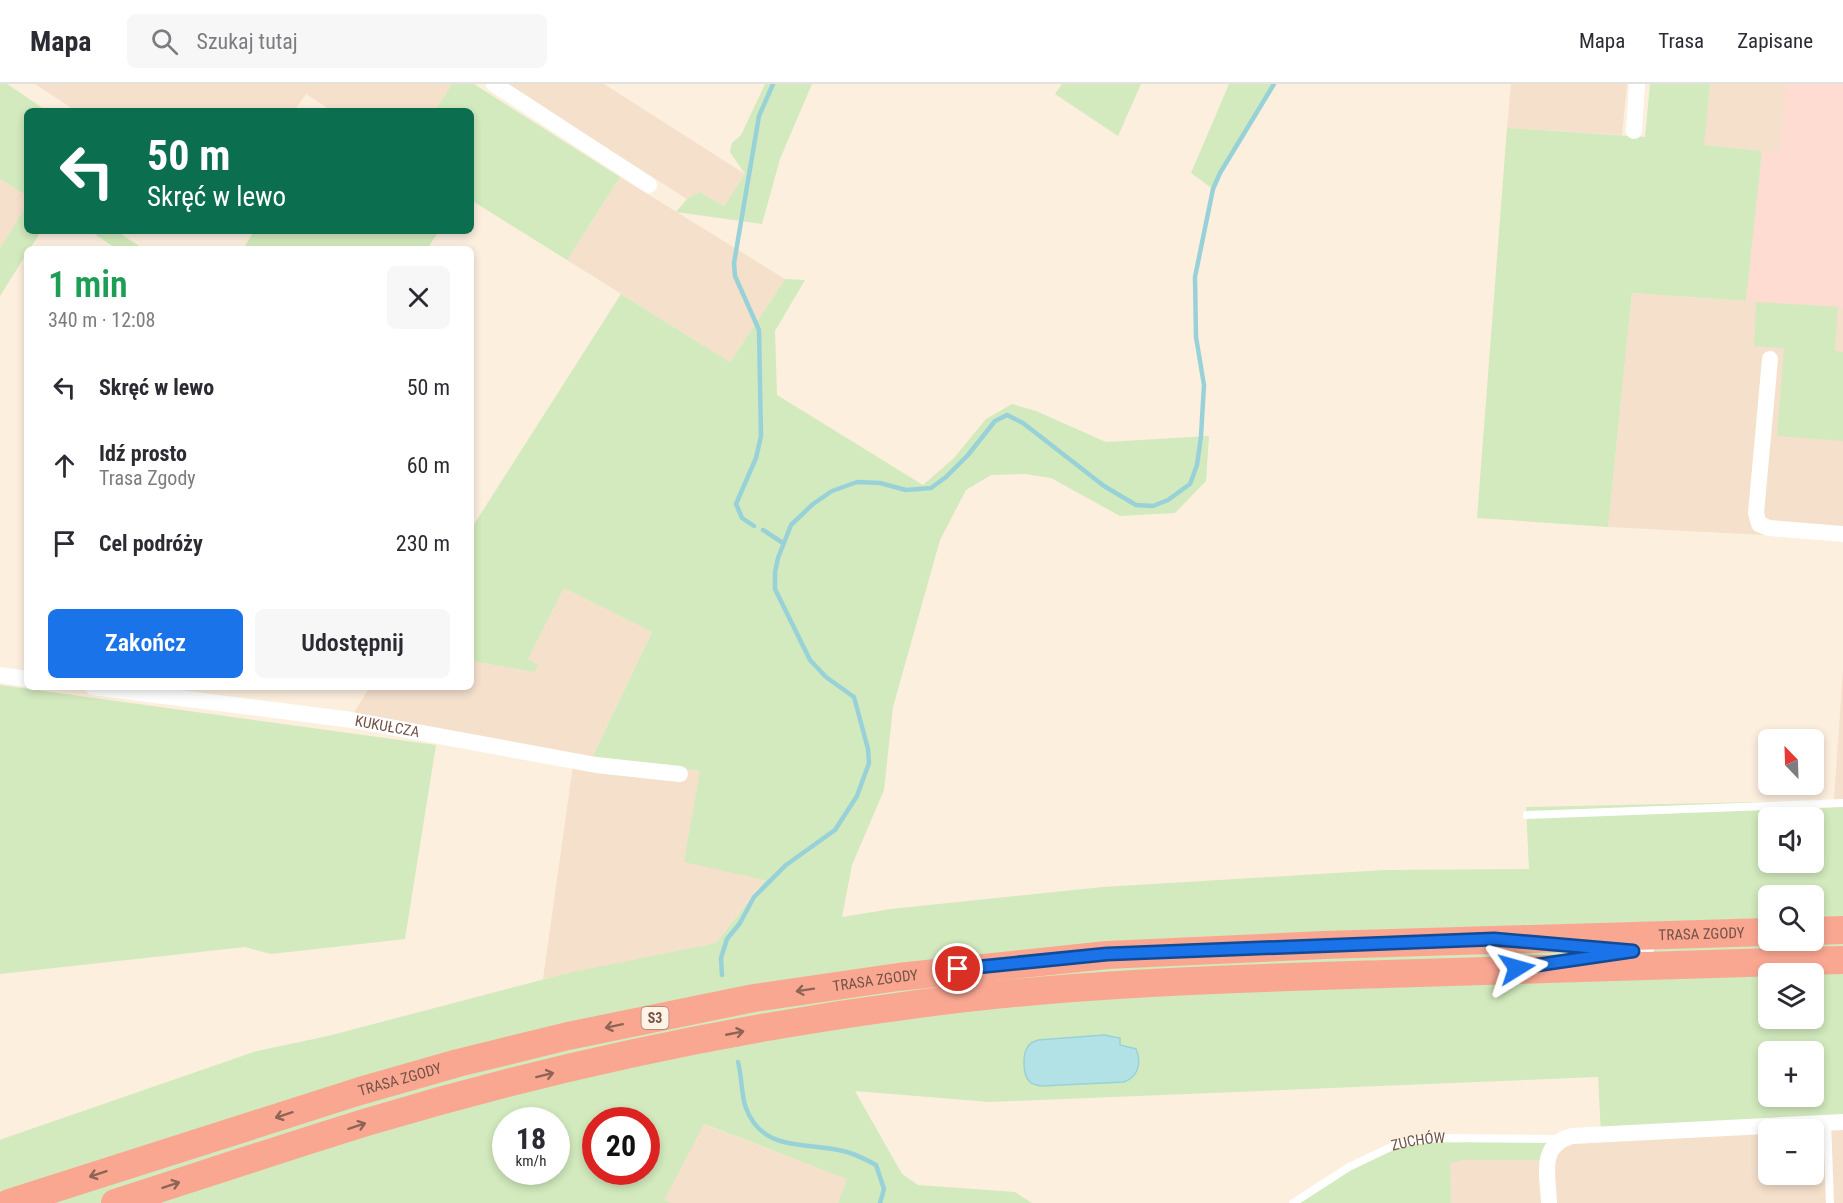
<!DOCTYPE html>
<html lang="pl">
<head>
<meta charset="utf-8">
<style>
  body { margin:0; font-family:"Roboto Condensed",sans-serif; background:#f7f7f7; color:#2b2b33; height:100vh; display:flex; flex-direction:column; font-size:22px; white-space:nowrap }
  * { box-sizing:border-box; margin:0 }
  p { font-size:20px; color:#7c7c81 }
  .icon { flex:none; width:33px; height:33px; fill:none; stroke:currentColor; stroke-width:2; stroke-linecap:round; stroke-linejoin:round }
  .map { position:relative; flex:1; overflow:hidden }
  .sheet { position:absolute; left:24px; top:162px; width:450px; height:444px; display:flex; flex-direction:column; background:#fff; border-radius:9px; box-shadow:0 3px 9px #0003 }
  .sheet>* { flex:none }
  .hud { position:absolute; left:24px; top:24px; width:450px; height:126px; border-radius:9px; box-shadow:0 3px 9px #0003; background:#0b6e4f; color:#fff; overflow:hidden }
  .needle { width:39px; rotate:337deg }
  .controls { position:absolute; left:1758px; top:645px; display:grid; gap:12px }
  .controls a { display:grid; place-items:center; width:66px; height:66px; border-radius:9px; background:#fff; box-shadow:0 3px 9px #0003; font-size:30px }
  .speed { position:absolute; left:492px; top:1023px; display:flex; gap:12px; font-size:30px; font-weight:700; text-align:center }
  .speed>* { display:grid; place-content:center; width:78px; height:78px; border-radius:50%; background:#fff; box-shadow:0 3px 9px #0003; line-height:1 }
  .speed small { font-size:15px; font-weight:400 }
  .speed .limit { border:9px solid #d22; background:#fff; color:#111 }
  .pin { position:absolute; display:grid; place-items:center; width:51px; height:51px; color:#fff; margin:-26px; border:3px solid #fff; border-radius:50%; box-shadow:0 2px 6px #0007 }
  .me { position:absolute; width:66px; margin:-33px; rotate:82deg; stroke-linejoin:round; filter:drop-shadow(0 0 4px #0008) }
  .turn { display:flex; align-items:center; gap:21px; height:126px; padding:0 24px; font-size:27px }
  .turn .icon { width:78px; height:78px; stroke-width:2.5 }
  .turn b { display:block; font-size:42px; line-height:51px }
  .round { display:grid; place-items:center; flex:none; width:63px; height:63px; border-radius:9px; background:#f7f7f7 }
  .overview { display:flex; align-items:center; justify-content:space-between; height:102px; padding:0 24px }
  h1 { font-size:36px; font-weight:600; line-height:45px; color:#1e9e55 }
  .action { display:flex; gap:12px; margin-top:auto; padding:12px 24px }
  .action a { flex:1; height:69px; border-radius:9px; background:#1a73e8; color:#fff; font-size:24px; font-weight:600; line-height:69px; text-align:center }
  .action a+a { background:#f7f7f7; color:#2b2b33 }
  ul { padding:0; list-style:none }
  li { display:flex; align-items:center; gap:18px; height:78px; padding:0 24px }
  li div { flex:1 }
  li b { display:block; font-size:22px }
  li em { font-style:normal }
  header { display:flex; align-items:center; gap:36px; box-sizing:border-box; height:84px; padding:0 30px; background:#fff; border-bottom:2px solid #e1e1e2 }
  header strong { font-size:28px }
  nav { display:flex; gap:33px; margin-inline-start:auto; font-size:21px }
  .search { width:420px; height:54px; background:#f7f7f7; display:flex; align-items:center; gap:15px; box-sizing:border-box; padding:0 21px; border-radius:9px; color:#7c7c81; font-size:22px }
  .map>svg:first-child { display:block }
  .residential { fill:#f5e0cc }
  .commercial { fill:#fedcd1 }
  .green { fill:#d2eabd; fill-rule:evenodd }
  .water { fill:#b3e2e6; stroke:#98d2d8; stroke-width:1.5 }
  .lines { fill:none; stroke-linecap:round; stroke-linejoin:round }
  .stream { stroke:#98d2d8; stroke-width:4.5 }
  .service { stroke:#fff; stroke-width:8 }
  .minor { stroke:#fff; stroke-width:16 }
  .motorway { stroke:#faa792; stroke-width:28 }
  .oneway { stroke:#8e6455 }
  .route-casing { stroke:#114b97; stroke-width:15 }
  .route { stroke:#1a73e8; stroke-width:10 }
  .labels { text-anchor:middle; stroke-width:6; stroke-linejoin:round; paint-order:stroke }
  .shield { fill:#fff3e5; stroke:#9d8376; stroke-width:1.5 }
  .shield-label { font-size:14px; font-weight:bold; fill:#735346 }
  .street-label { font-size:15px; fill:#735346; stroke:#fff3e5 }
</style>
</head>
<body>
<header>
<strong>Mapa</strong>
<div class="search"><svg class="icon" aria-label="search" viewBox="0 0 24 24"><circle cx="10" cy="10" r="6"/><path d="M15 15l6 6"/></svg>Szukaj tutaj</div>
<nav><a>Mapa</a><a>Trasa</a><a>Zapisane</a></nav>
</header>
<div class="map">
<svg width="1843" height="1119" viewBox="0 0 1843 1119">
  <rect width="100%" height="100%" fill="#fdefde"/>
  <g class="residential">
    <polygon points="35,0 452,0 435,27 332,27 306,10 294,27 76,27"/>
    <polygon points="506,0 604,0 745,90 724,122 700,108 687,115"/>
    <polygon points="1511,0 1627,0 1622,51 1507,44"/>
    <polygon points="1710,0 1843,0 1843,455 1608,443 1632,209 1746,217 1762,67 1703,61"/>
    <polygon points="620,93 785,195 730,278 567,176"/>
    <polygon points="0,95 27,112 27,121 0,164"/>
    <polygon points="564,504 652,548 592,674 700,687 765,795 716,859 543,895 574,674 353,630 370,603 471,603 471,577 534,588 528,575"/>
    <polygon points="1843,586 1843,716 1834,716"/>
    <polygon points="703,1040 848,1095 838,1119 671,1119 663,1116"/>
    <polygon points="1843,1043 1843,1119 1451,1119 1449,1079 1550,1057 1768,1046 1768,1090 1814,1090 1814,1046"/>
  </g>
  <polygon class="commercial" points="1786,0 1843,0 1843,223 1746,217 1762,67 1780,68"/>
  <g class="green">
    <polygon points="0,0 7,0 47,27 27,27 27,112 0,95"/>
    <polygon points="452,0 474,0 620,93 567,176 471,116 471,27 435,27"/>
    <polygon points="765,0 812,0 780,75 762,140 676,128 687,115 700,108 724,122 745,90 730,68 732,59 741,51"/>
    <polygon points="1062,0 1141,0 1118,52 1055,10"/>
    <polygon points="1229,0 1274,0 1220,89 1213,105 1191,89"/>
    <polygon points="1650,0 1710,0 1704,61 1762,67 1746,217 1632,209 1608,443 1477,434 1507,44 1645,53"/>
    <polygon points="27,121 27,147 41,147 30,165 27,165 27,169 0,212 0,164"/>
    <polygon points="90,147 116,147 144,165 117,165"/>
    <polygon points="254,147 439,147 427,165 243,165"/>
    <path d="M785,195l20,1 -30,51 2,64 146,90 31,-27 32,-39 26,-15 24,7 70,31 103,-6 -3,45 -31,32 -55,3 -69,-38 -26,-4 -34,1 -25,15 -26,50 -47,167 -9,83 -32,75 -10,52 49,-8 212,-22 281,-17 145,-1 -3,-62 317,-7v317l-242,17 -3,-57 -608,25 -135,-11 47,83 16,11 97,7 17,11h-194l9,-24 -143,-55 -40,76 7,3h-671v-63l2,-1 255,-88 71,-15 236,-62 152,-31 49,-63 -81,-18 16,-91 -108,-13 60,-126 -88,-44 -36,71 10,6 -4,7 -63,-11v-132l150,-235 109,68zM1768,734h46v44h-46zM1768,812h46v44h-46zM1768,890h46v44h-46zM1768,968h46v44h-46zM506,1036h50v52h-50zM596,1036h50v52h-50z"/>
    <polygon points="1756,218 1838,223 1835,267 1843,268 1843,357 1777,352 1784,264 1754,262"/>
    <polygon points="0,601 436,661 405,855 271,870 245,863 0,890"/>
    <polygon points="1550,1057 1540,1076 1463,1076 1450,1079 1451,1119 1293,1119 1330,1096 1402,1059"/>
  </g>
  <path class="water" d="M1104,951l16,3v7l16,4c6,14 2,28 -12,33l-83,4c-3,-1 -7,-1 -10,-3 -9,-7 -9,-30 -2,-38 3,-3 6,-4 9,-5z"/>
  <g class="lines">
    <g class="stream">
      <polyline points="754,442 742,434 736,420 756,374 761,352 759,246 735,192 734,179 759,32 773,0"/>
      <polyline points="763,446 783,459"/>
      <polyline points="722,891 721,874 727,855 740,839 754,813 786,781 835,746 857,712 869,679 868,665 854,613 826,593 810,576 775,505 775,488 778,474 791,441 813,420 832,407 857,398 880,399 906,406 931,404 946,393 968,371 995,337 1007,331 1023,339 1104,402 1136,421 1153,422 1168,416 1190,400 1197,381 1201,352 1204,301 1196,253 1195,193 1213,105 1220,89 1274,0"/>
      <path d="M738,978c4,14 3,33 8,46 17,46 63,33 101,44 10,3 20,8 29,13l8,24 -4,14"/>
    </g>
    <g class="service">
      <polyline points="1527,731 1843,719"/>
      <polyline points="1616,870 1650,865"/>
      <polyline points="1827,1039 1830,1119"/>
      <path id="s1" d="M1293,1119l56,-36 46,-22 17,-4 23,-3 125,1"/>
    </g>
    <g class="minor">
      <polyline points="494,0 649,101"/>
      <polyline points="1634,47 1637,0"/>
      <polyline points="1770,275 1756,429 1759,440 1769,444 1843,450"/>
      <polyline points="0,591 27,595"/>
      <path id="s2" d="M93,603l259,33 244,45 84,9"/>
      <path d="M1549,1119c-1,-28 -11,-58 23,-67l271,-14"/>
    </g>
    <g class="motorway">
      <polyline points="1814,847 1843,846"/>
      <path id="s3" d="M9,1119l351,-112 98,-28 110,-27 186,-38 144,-21 209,-22 217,-10 444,-13"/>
      <path d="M115,1119c84,-27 168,-55 252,-81 180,-54 365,-94 551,-118 155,-21 311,-25 467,-30 152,-5 305,-10 458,-14"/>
    </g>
  </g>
  <defs><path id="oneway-shaft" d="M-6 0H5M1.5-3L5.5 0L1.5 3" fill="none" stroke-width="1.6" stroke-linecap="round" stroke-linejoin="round" transform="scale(1.5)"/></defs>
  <g class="oneway">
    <use href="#oneway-shaft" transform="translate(805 906) rotate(171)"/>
    <use href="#oneway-shaft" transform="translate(614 942) rotate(168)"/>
    <use href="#oneway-shaft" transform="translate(735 949) rotate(-11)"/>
    <use href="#oneway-shaft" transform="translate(545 991) rotate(-14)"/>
    <use href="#oneway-shaft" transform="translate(284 1031) rotate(162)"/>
    <use href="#oneway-shaft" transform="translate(357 1042) rotate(-18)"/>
    <use href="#oneway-shaft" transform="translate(98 1090) rotate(162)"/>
    <use href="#oneway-shaft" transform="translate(171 1101) rotate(-18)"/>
  </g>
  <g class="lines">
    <g class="route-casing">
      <polyline id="route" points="958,885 1107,870 1494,855 1633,867 1517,884"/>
    </g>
    <use href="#route" class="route"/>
  </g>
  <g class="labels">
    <rect class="shield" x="641.5" y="923" width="27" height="22" rx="4.5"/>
    <g class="shield-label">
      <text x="655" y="939">S3</text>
    </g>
    <g class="street-label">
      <text dy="5" stroke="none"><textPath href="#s2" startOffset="297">KUKUŁCZA</textPath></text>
      <text dy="5" stroke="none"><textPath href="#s3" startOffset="1724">TRASA ZGODY</textPath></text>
      <text dy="5" stroke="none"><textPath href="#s3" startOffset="896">TRASA ZGODY</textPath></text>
      <text dy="5" stroke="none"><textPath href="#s3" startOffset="410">TRASA ZGODY</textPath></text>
      <text dy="5" stroke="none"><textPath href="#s1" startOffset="141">ZUCHÓW</textPath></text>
    </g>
  </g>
</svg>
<div class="controls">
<a><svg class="needle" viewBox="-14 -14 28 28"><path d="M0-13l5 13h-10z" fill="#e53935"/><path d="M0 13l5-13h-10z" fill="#7c7c81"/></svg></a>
<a><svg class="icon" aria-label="sound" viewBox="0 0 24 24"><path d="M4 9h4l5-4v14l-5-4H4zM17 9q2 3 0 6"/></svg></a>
<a><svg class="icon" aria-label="search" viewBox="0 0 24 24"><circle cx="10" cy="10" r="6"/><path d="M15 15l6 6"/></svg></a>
<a><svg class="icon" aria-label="layers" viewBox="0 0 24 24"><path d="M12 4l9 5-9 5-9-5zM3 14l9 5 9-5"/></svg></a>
<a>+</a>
<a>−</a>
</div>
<div class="speed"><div>18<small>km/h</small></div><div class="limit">20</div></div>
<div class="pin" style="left:958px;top:885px;background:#d93025"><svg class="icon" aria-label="arrive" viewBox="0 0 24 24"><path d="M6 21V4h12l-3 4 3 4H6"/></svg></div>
<svg class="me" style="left:1517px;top:884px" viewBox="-20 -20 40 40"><path d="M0-17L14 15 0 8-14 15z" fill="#1a73e8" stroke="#fff" stroke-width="4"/></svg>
<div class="hud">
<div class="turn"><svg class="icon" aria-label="left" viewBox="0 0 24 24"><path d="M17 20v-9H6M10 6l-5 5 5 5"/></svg><div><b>50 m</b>Skręć w lewo</div></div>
</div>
<section class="sheet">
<div class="overview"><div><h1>1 min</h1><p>340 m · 12:08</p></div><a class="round"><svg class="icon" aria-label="close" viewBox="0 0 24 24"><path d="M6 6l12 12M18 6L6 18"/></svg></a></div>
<ul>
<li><svg class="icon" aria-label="left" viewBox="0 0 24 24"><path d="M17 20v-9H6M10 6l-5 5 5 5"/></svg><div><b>Skręć w lewo</b></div><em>50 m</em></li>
<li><svg class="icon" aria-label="ahead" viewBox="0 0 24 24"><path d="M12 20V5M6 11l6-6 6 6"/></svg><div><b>Idź prosto</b><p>Trasa Zgody</p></div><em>60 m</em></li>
<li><svg class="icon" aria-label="arrive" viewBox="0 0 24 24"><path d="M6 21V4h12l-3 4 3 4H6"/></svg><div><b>Cel podróży</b></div><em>230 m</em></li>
</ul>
<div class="action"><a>Zakończ</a><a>Udostępnij</a></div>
</section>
</div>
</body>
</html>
